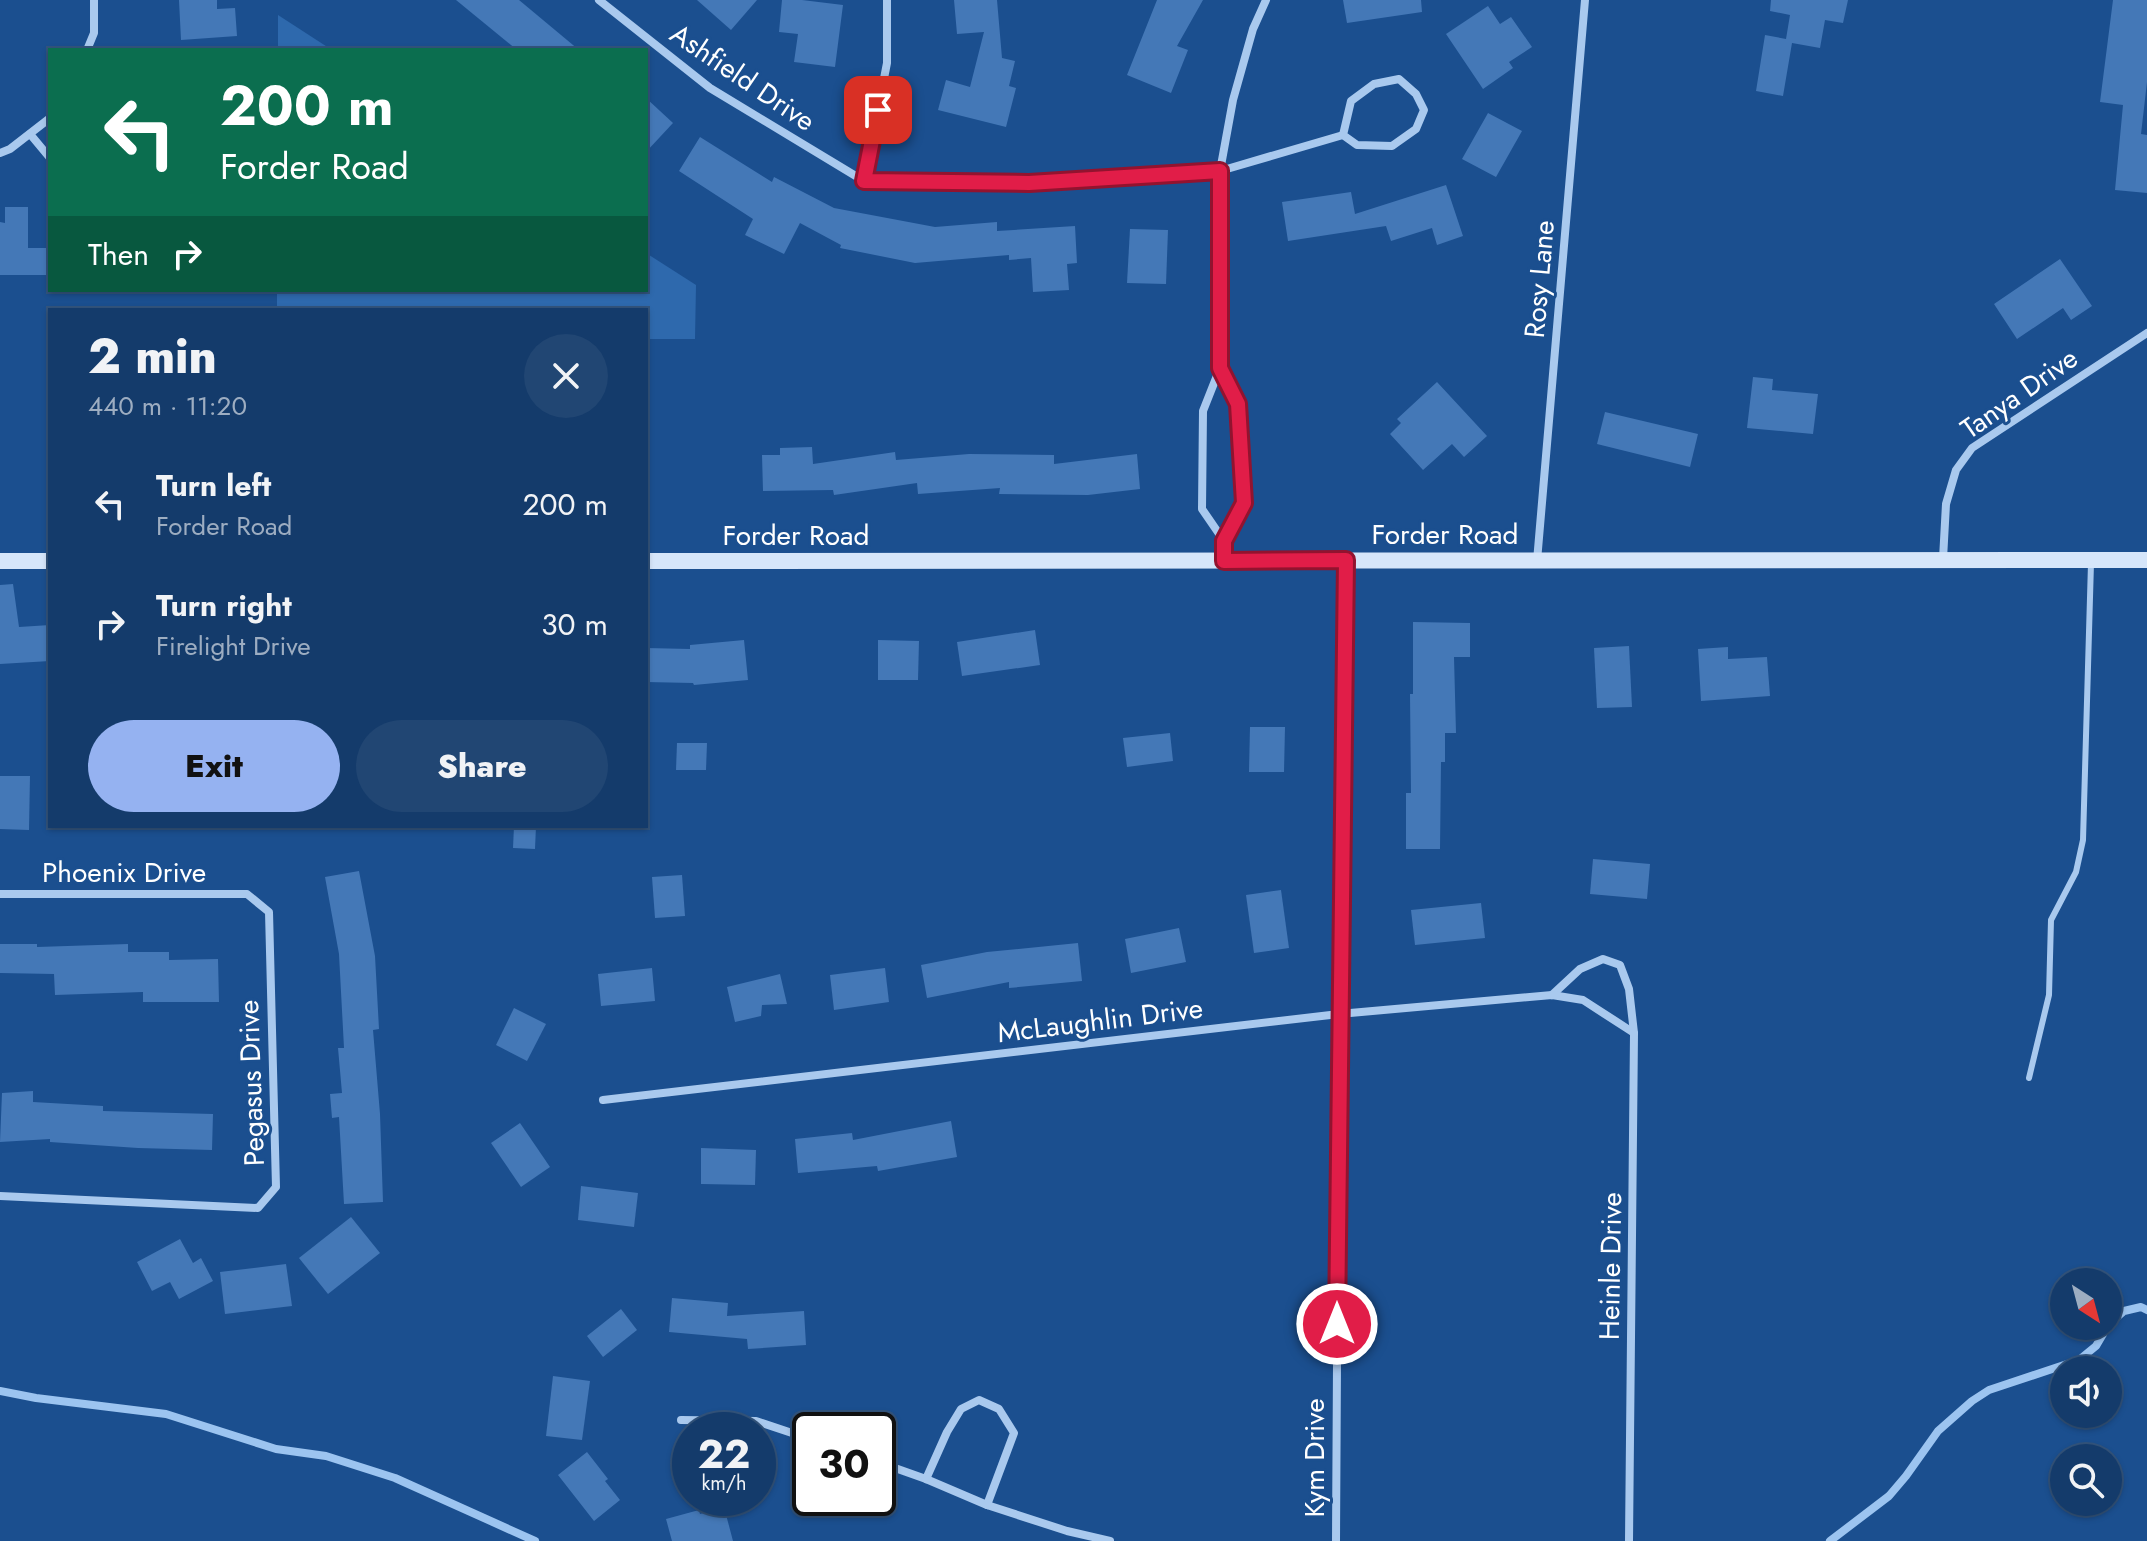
<!DOCTYPE html>
<html lang="en">
<head>
<meta charset="utf-8">
<style>
  body { margin:0; font-family:Jost,sans-serif; background:#214673; color:#f1f3f6; height:100vh; display:flex; flex-direction:column; font-size:30px; white-space:nowrap }
  * { box-sizing:border-box; margin:0 }
  p { font-size:26px; color:#9dadc1 }
  .icon { flex:none; width:44px; height:44px; fill:none; stroke:currentColor; stroke-width:2; stroke-linecap:round; stroke-linejoin:round }
  .map { position:relative; flex:1; overflow:hidden }
  .panel { position:absolute; left:48px; top:308px; width:600px; height:520px; display:flex; flex-direction:column; background:#143b6b; border-radius:0px; box-shadow:0 2px 6px #0004,0 0 0 2px #33557e }
  .panel>* { flex:none }
  .guide { position:absolute; left:48px; top:48px; width:600px; height:244px; border-radius:0px; box-shadow:0 2px 6px #0004,0 0 0 2px #33557e; background:#0b6e4f; color:#fff; overflow:hidden }
  .needle { width:52px; rotate:144deg }
  .fabs { position:absolute; left:2050px; top:1268px; display:grid; gap:16px }
  .fabs a { display:grid; place-items:center; width:72px; height:72px; border-radius:50%; background:#143b6b; box-shadow:0 2px 6px #0004,0 0 0 2px #33557e; font-size:40px }
  .speed { position:absolute; left:672px; top:1412px; display:flex; gap:16px; font-size:40px; font-weight:700; text-align:center }
  .speed>* { display:grid; place-content:center; width:104px; height:104px; border-radius:50%; background:#143b6b; box-shadow:0 2px 6px #0004,0 0 0 2px #33557e; line-height:1 }
  .speed small { font-size:20px; font-weight:400 }
  .speed .limit { border:4px solid #111; border-radius:12px; background:#fff; color:#111 }
  .pin { position:absolute; display:grid; place-items:center; width:68px; height:68px; color:#fff; margin:-34px; border-radius:16px; box-shadow:0 4px 12px #0006 }
  .me { position:absolute; width:88px; margin:-44px; rotate:0deg; stroke-linejoin:round; filter:drop-shadow(0 0 6px #0008) }
  .turn { display:flex; align-items:center; gap:28px; height:168px; padding:0 40px; font-size:36px }
  .turn .icon { width:104px; height:104px; stroke-width:2.5 }
  .turn b { display:block; font-size:56px; line-height:68px }
  .then { display:flex; align-items:center; height:76px; padding:0 40px; background:#0003; gap:16px; font-size:30px }
  .round { display:grid; place-items:center; flex:none; width:84px; height:84px; border-radius:42px; background:#214673 }
  .head { display:flex; align-items:center; justify-content:space-between; height:136px; padding:0 40px }
  h1 { font-size:48px; font-weight:800; line-height:60px }
  .button { display:flex; gap:16px; margin-top:auto; padding:16px 40px }
  .button a { flex:1; height:92px; border-radius:48px; background:#95b2f1; color:#111; font-size:32px; font-weight:800; line-height:92px; text-align:center }
  .button a+a { background:#214673; color:#f1f3f6 }
  ul { padding:0; list-style:none }
  li { display:flex; align-items:center; gap:24px; height:120px; padding:0 40px }
  li div { flex:1 }
  li b { display:block; font-size:30px }
  li em { font-style:normal }
  .map>svg:first-child { display:block }
  .green { fill:#2e69ad }
  .lines { fill:none; stroke-linecap:round; stroke-linejoin:round }
  .stream { stroke:#9cc4f0; stroke-width:8 }
  .building { fill:#4478b7 }
  .service { stroke:#a9c9ee; stroke-width:6 }
  .minor { stroke:#a9c9ee; stroke-width:8 }
  .secondary { stroke:#d6e6fa; stroke-width:16 }
  .route-casing { stroke:#92132f; stroke-width:20 }
  .route { stroke:#e11d48; stroke-width:14 }
  .labels { text-anchor:middle; stroke-width:6; stroke-linejoin:round; paint-order:stroke }
  .street-label { font-size:28px; fill:#fff; stroke:#1b4f8f }
</style>
</head>
<body>
<div class="map">
<svg width="2147" height="1541" viewBox="0 0 2147 1541">
  <rect width="100%" height="100%" fill="#1b4f8f"/>
  <g class="green">
    <polygon points="278,15 332,50 278,50"/>
    <polygon points="646,253 696,285 695,339 646,339 646,310 277,310 277,290 646,290"/>
  </g>
  <g class="lines">
    <g class="stream">
      <polyline points="0,1391 36,1398 166,1414 276,1449 326,1456 395,1478 535,1541"/>
      <polyline points="1830,1541 1889,1496 1906,1476 1938,1431 1972,1401 1989,1390 2079,1360 2096,1346 2109,1324 2124,1311 2141,1307 2147,1310"/>
    </g>
  </g>
  <g class="building">
    <polygon points="179,0 217,0 217,9 235,8 237,36 181,40"/>
    <polygon points="456,0 519,0 579,50 517,50"/>
    <polygon points="697,0 757,0 731,30"/>
    <polygon points="782,0 802,0 843,5 835,67 794,62 798,34 779,32"/>
    <polygon points="954,0 997,0 1002,58 1015,61 1009,86 1016,88 1006,127 938,110 946,80 970,87 984,32 957,34"/>
    <polygon points="1157,0 1203,0 1177,46 1188,50 1171,93 1127,75"/>
    <polygon points="1343,0 1421,0 1422,12 1347,23"/>
    <polygon points="1771,0 1848,0 1843,23 1825,20 1820,48 1792,43 1783,96 1756,91 1765,35 1786,39 1790,15 1770,11"/>
    <polygon points="2113,0 2147,0 2147,82 2141,134 2147,135 2147,193 2115,190 2123,105 2100,102"/>
    <polygon points="1488,6 1500,24 1511,17 1532,47 1509,62 1513,68 1483,89 1446,34"/>
    <polygon points="646,98 673,123 646,152"/>
    <polygon points="1488,113 1522,131 1496,177 1462,159"/>
    <polygon points="700,137 772,182 774,177 834,208 935,227 997,222 997,231 1075,226 1077,263 1067,264 1069,290 1033,292 1031,258 1009,260 1009,255 915,263 840,248 841,245 800,223 784,254 745,235 753,219 679,171"/>
    <polygon points="1446,185 1463,236 1437,245 1432,228 1391,241 1386,226 1288,241 1282,202 1351,192 1355,214"/>
    <polygon points="5,207 28,207 28,248 50,248 50,275 0,275 0,222 5,223"/>
    <polygon points="1130,229 1168,230 1166,284 1127,283"/>
    <polygon points="2060,259 2092,306 2071,320 2063,308 2017,339 1994,304"/>
    <polygon points="1753,377 1773,379 1772,390 1818,394 1813,434 1747,428"/>
    <polygon points="1437,382 1487,436 1464,457 1452,444 1423,470 1390,434 1401,423 1397,419"/>
    <polygon points="1605,412 1698,434 1690,467 1597,444"/>
    <polygon points="812,447 813,464 895,452 896,460 969,454 1054,455 1054,464 1137,454 1140,489 1088,495 999,494 1000,488 918,494 917,483 834,495 833,490 763,491 762,455 780,455 780,448"/>
    <polygon points="13,584 19,627 50,625 50,661 0,664 0,585"/>
    <polygon points="1413,622 1470,623 1470,657 1454,657 1456,733 1445,733 1445,762 1441,762 1440,849 1406,849 1406,793 1411,793 1410,694 1413,694"/>
    <polygon points="1035,630 1040,665 962,676 957,642"/>
    <polygon points="744,640 748,680 694,685 693,683 646,682 646,648 690,649 690,645"/>
    <polygon points="878,640 919,641 918,680 878,680"/>
    <polygon points="1629,646 1632,707 1597,708 1594,648"/>
    <polygon points="1728,647 1728,659 1767,657 1770,696 1701,701 1698,649"/>
    <polygon points="1250,727 1285,727 1284,772 1249,772"/>
    <polygon points="1170,733 1173,761 1127,767 1123,738"/>
    <polygon points="677,743 707,743 706,770 676,770"/>
    <polygon points="0,776 30,776 29,830 0,829"/>
    <polygon points="514,826 536,826 535,849 513,848"/>
    <polygon points="1593,859 1650,864 1647,899 1590,894"/>
    <polygon points="359,871 375,956 379,1029 373,1030 380,1114 383,1202 344,1204 339,1117 332,1118 330,1094 342,1093 338,1048 344,1048 339,954 325,877"/>
    <polygon points="682,875 685,916 655,918 652,877"/>
    <polygon points="1281,890 1289,948 1254,953 1246,895"/>
    <polygon points="1481,903 1485,938 1415,945 1411,910"/>
    <polygon points="1179,928 1186,962 1131,973 1125,939"/>
    <polygon points="1078,943 1082,981 1009,988 1009,982 927,998 921,965 987,952"/>
    <polygon points="0,944 37,944 37,947 128,944 128,952 169,952 169,960 218,959 219,1002 143,1002 143,992 55,995 54,974 0,973"/>
    <polygon points="652,968 655,1001 601,1006 598,974"/>
    <polygon points="885,968 889,1002 834,1010 830,975"/>
    <polygon points="780,974 787,1004 762,1005 761,1016 735,1022 727,987"/>
    <polygon points="514,1008 546,1024 527,1061 496,1045"/>
    <polygon points="33,1091 33,1102 103,1106 103,1111 213,1114 212,1150 138,1148 50,1142 50,1139 0,1142 2,1093"/>
    <polygon points="951,1121 957,1157 878,1171 877,1166 798,1173 795,1139 852,1133 853,1140"/>
    <polygon points="520,1123 550,1167 521,1187 491,1143"/>
    <polygon points="701,1148 756,1150 755,1185 701,1184"/>
    <polygon points="581,1186 638,1193 634,1227 578,1220"/>
    <polygon points="351,1217 380,1253 328,1294 299,1258"/>
    <polygon points="180,1239 193,1263 201,1258 213,1281 179,1299 170,1282 152,1291 137,1262"/>
    <polygon points="286,1264 292,1306 225,1314 220,1272"/>
    <polygon points="672,1298 728,1303 727,1316 804,1311 806,1345 748,1349 747,1339 669,1332"/>
    <polygon points="621,1309 637,1330 603,1357 587,1336"/>
    <polygon points="553,1376 590,1381 582,1440 546,1436"/>
    <polygon points="587,1452 608,1479 605,1481 620,1500 594,1521 558,1475"/>
    <polygon points="724,1507 733,1541 672,1541 666,1519 699,1510 700,1514"/>
  </g>
  <g class="lines">
    <polyline class="service" points="2029,1078 2049,995 2051,920 2076,872 2083,840 2091,563"/>
    <g class="minor">
      <polyline points="599,0 710,88 864,181 1029,183 1220,171 1343,135"/>
      <polyline points="87,50 94,33 94,0"/>
      <polygon points="1399,79 1416,94 1424,110 1416,129 1392,146 1357,145 1343,135 1351,101 1374,84"/>
      <polyline points="30,134 50,158"/>
      <polyline points="0,153 10,149 50,118"/>
      <polyline points="864,181 887,63 887,0"/>
      <polyline points="1220,368 1238,404 1244,503 1224,541"/>
      <polyline points="1943,559 1946,504 1956,470 1972,448 2147,333"/>
      <polyline points="1224,560 1224,541 1202,509 1203,411 1220,368 1220,171 1233,100 1253,29 1266,0"/>
      <polyline points="1537,561 1585,0"/>
      <polyline points="0,894 247,894 269,912 276,1187 258,1208 0,1196"/>
      <polyline points="1552,995 1580,969 1603,959 1620,965 1629,989 1634,1033"/>
      <polyline points="603,1100 1339,1014 1552,995 1583,1000 1634,1033 1629,1541"/>
      <polyline points="681,1420 756,1421 810,1439"/>
      <polyline points="878,1462 926,1479 987,1505 1067,1531 1110,1541"/>
      <polyline points="926,1479 947,1432 961,1409 979,1400 999,1409 1014,1433 987,1505"/>
      <polyline points="1336,1541 1339,1014 1346,560"/>
    </g>
    <g class="secondary">
      <polyline points="0,561 50,561"/>
      <polyline points="646,561 2147,560"/>
    </g>
  </g>
  <g class="lines">
    <g class="route-casing">
      <polyline id="route" points="878,110 864,181 1029,183 1220,171 1220,368 1238,404 1244,503 1224,541 1224,561 1346,560 1337,1324"/>
    </g>
    <use href="#route" class="route"/>
  </g>
  <g class="labels">
    <g class="street-label">
      <text transform="translate(743 77) rotate(34)" y="10">Ashfield Drive</text>
      <text transform="translate(1539 279) rotate(-85)" y="10">Rosy Lane</text>
      <text transform="translate(2019 393) rotate(-35)" y="10">Tanya Drive</text>
      <text x="1445" y="544">Forder Road</text>
      <text x="796" y="545">Forder Road</text>
      <text x="124" y="882">Phoenix Drive</text>
      <text transform="translate(1100 1020) rotate(-7)" y="10">McLaughlin Drive</text>
      <text transform="translate(251 1083) rotate(-92)" y="10">Pegasus Drive</text>
      <text transform="translate(1610 1266) rotate(-89)" y="10">Heinle Drive</text>
      <text transform="translate(1314 1458) rotate(-90)" y="10">Kym Drive</text>
    </g>
  </g>
</svg>
<div class="fabs">
<a><svg class="needle" viewBox="-14 -14 28 28"><path d="M0-13l5 13h-10z" fill="#e53935"/><path d="M0 13l5-13h-10z" fill="#9dadc1"/></svg></a>
<a><svg class="icon" aria-label="sound" viewBox="0 0 24 24"><path d="M4 9h4l5-4v14l-5-4H4zM17 9q2 3 0 6"/></svg></a>
<a><svg class="icon" aria-label="search" viewBox="0 0 24 24"><circle cx="10" cy="10" r="6"/><path d="M15 15l6 6"/></svg></a>
</div>
<div class="speed"><div>22<small>km/h</small></div><div class="limit">30</div></div>
<div class="pin" style="left:878px;top:110px;background:#d93025"><svg class="icon" aria-label="arrive" viewBox="0 0 24 24"><path d="M6 21V4h12l-3 4 3 4H6"/></svg></div>
<svg class="me" style="left:1337px;top:1324px" viewBox="-20 -20 40 40"><circle r="17" fill="#e11d48" stroke="#fff" stroke-width="3"/><path d="M0-11L8 9 0 5-8 9z" fill="#fff"/></svg>
<div class="guide">
<div class="turn"><svg class="icon" aria-label="left" viewBox="0 0 24 24"><path d="M17 20v-9H6M10 6l-5 5 5 5"/></svg><div><b>200 m</b>Forder Road</div></div>
<div class="then">Then<svg class="icon" aria-label="right" viewBox="0 0 24 24"><path d="M7 20v-9h11M14 6l5 5-5 5"/></svg></div>
</div>
<section class="panel">
<div class="head"><div><h1>2 min</h1><p>440 m · 11:20</p></div><a class="round"><svg class="icon" aria-label="close" viewBox="0 0 24 24"><path d="M6 6l12 12M18 6L6 18"/></svg></a></div>
<ul>
<li><svg class="icon" aria-label="left" viewBox="0 0 24 24"><path d="M17 20v-9H6M10 6l-5 5 5 5"/></svg><div><b>Turn left</b><p>Forder Road</p></div><em>200 m</em></li>
<li><svg class="icon" aria-label="right" viewBox="0 0 24 24"><path d="M7 20v-9h11M14 6l5 5-5 5"/></svg><div><b>Turn right</b><p>Firelight Drive</p></div><em>30 m</em></li>
</ul>
<div class="button"><a>Exit</a><a>Share</a></div>
</section>
</div>
</body>
</html>
